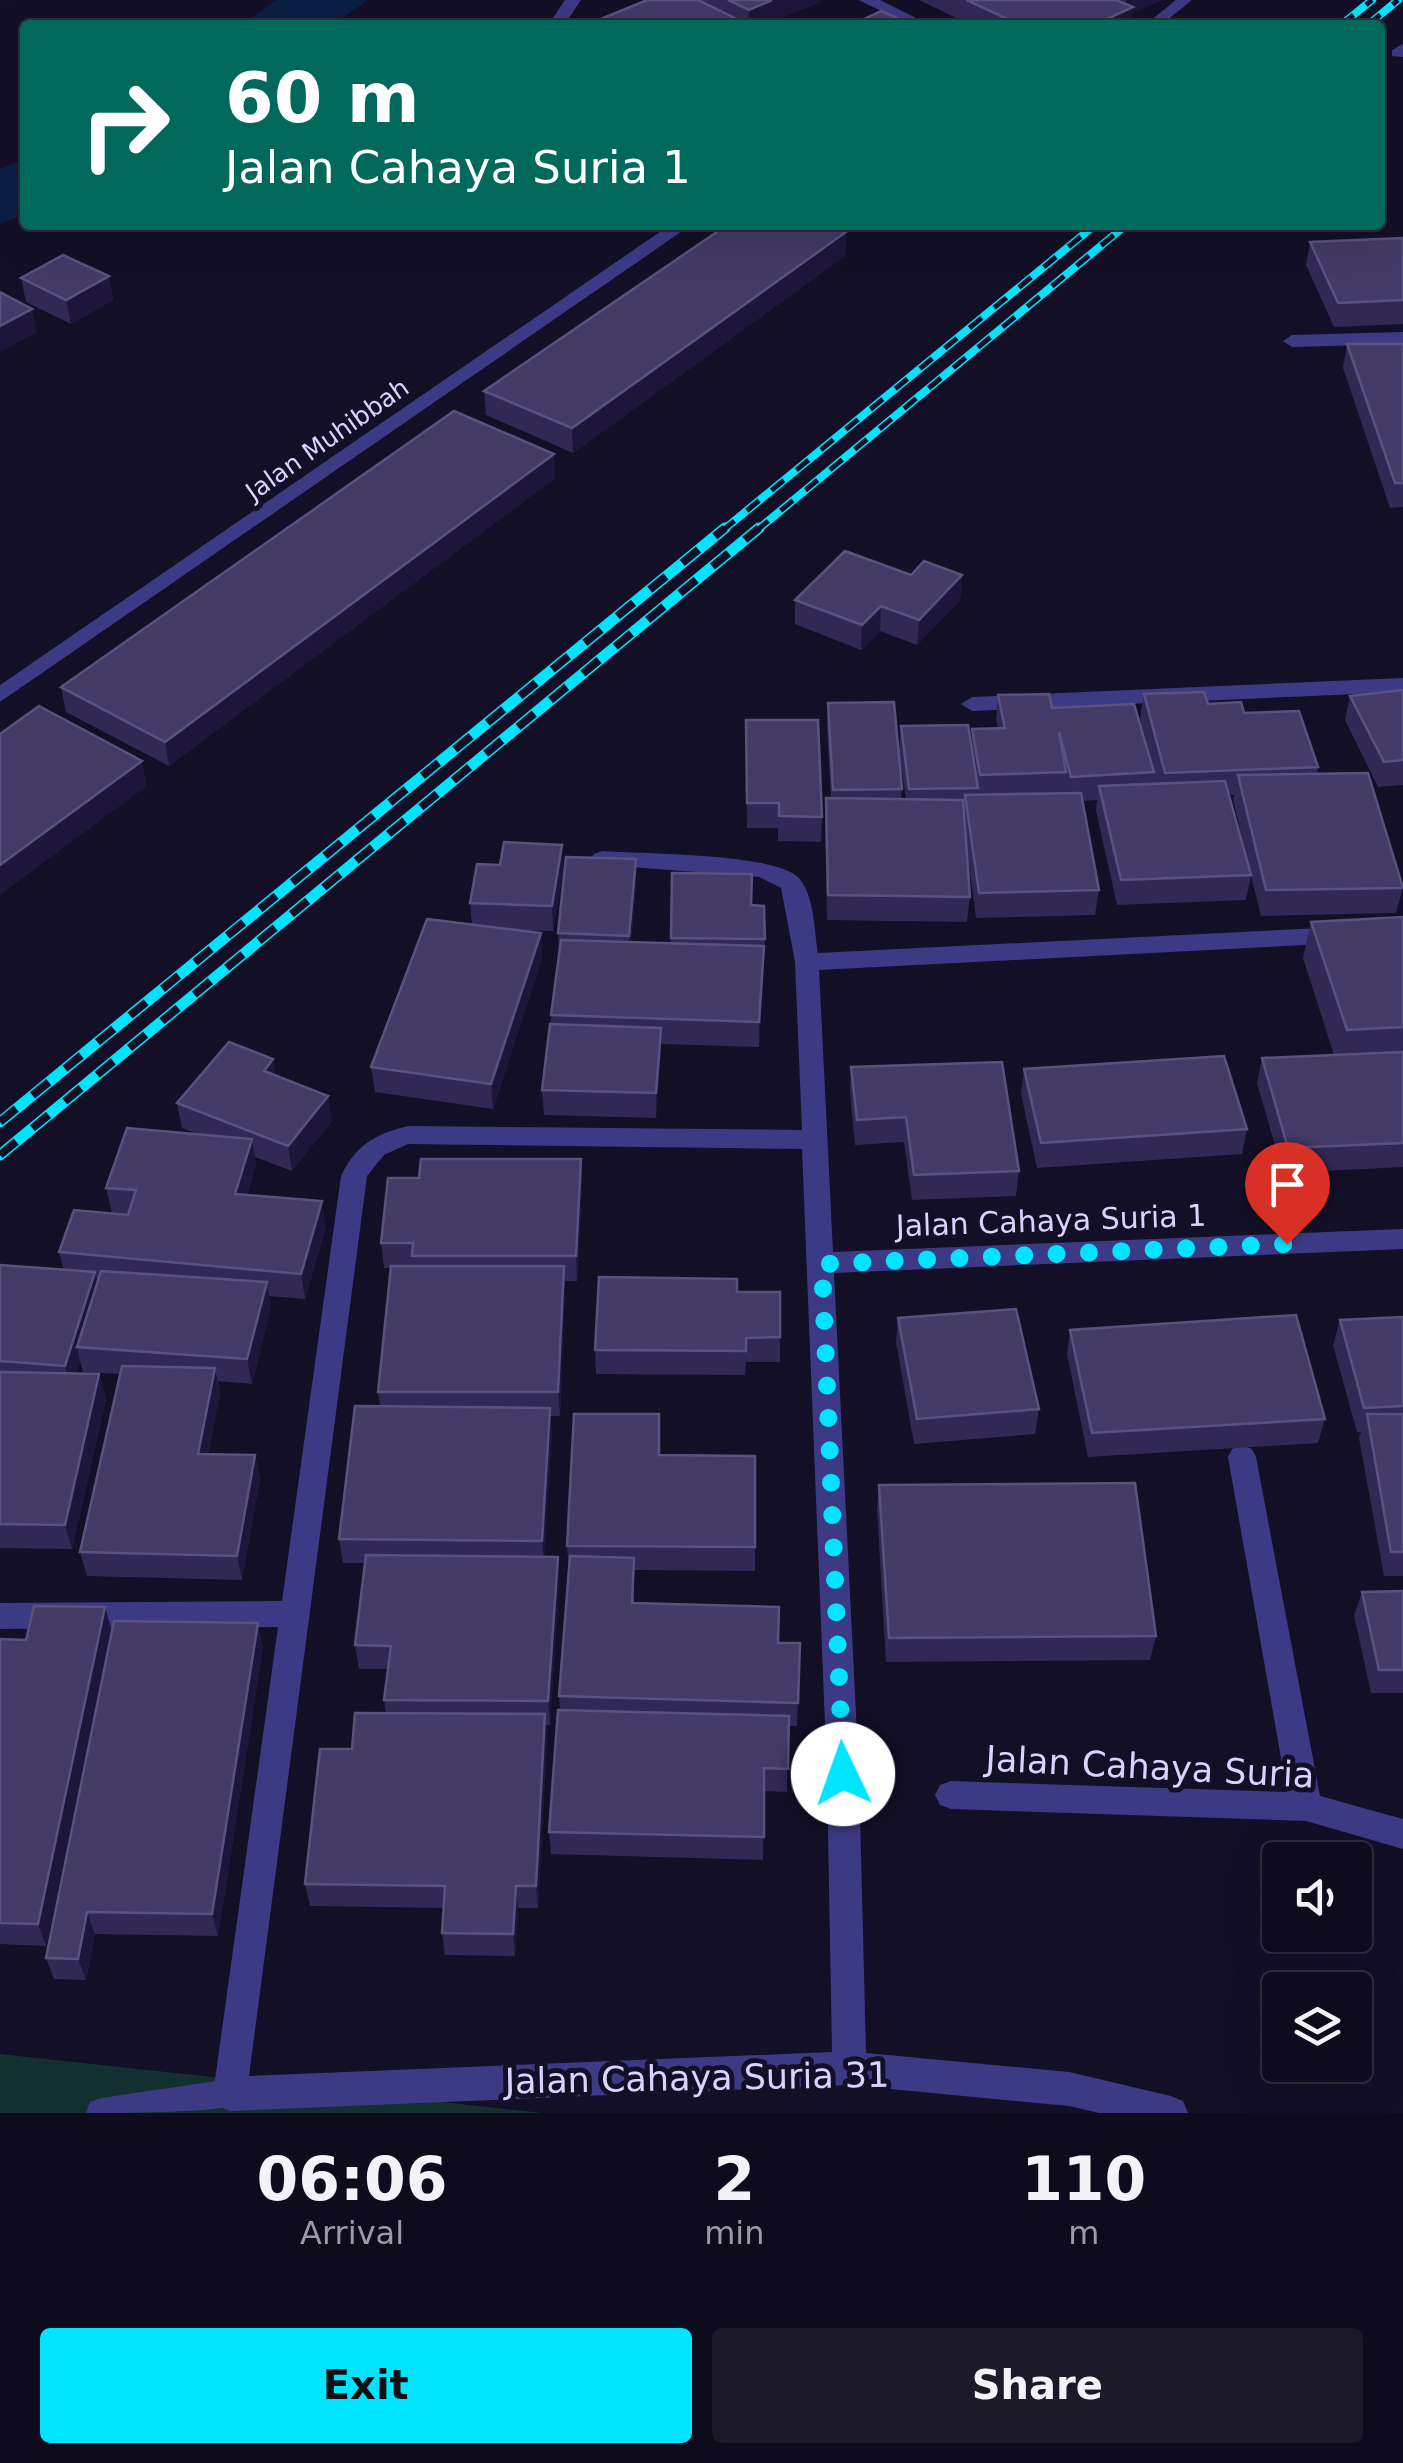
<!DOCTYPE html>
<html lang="en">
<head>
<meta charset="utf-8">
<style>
  body { margin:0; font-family:"DejaVu Sans",sans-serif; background:#1c1929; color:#f1f3f6; height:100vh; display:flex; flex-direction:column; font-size:38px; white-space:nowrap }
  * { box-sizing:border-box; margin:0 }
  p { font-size:32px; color:#9b9ba3 }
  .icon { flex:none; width:55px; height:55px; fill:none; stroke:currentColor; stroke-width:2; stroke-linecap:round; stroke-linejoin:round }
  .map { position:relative; height:2113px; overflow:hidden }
  .details { display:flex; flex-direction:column; background:#0e0b1c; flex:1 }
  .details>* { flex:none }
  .top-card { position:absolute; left:20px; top:20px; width:1365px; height:210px; border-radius:10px; box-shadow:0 10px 40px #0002,0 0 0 2px #2e2b3b; background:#00695c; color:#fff; overflow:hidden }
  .fabs { position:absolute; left:1262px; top:1842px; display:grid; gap:20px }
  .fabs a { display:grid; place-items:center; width:110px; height:110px; border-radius:10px; background:#0e0b1c; box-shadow:0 10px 40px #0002,0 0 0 2px #2e2b3b; font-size:50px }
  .pin { position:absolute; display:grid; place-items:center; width:85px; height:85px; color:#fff; margin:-102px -42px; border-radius:50% 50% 50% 0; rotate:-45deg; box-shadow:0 0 10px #0007 }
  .pin .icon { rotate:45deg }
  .me { position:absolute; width:110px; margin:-55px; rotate:357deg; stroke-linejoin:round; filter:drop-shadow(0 0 8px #0008) }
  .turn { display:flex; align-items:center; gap:35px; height:210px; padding:0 40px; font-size:45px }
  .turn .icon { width:130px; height:130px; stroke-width:2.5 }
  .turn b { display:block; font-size:70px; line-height:85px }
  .eta { display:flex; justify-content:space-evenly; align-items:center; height:170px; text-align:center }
  .eta b { font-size:60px; font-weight:700; line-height:70px }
  .primary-button { display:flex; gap:20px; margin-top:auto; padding:20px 40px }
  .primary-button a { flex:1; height:115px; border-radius:10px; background:#00e5ff; color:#111; font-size:40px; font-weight:700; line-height:115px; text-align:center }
  .primary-button a+a { background:#1c1929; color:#f1f3f6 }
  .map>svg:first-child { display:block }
  .green { fill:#12302f }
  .water { fill:#0a1f44 }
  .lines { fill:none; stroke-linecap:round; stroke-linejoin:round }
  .service { fill:#3d3a85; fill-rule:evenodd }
  .minor { fill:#3d3a85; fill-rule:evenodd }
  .rail-far1-casing { stroke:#00e5ff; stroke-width:8 }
  .rail-casing { stroke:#00e5ff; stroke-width:11 }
  .rail-far1 { stroke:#130f26; stroke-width:5; stroke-dasharray:16; stroke-linecap:butt }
  .rail { stroke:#130f26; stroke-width:8; stroke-dasharray:21; stroke-linecap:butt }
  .wall { fill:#312854; fill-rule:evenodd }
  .shaded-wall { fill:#1d163a }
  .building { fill:#433a66; stroke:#5a527e; stroke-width:2.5 }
  .route { stroke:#00e5ff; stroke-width:18; stroke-dasharray:0 32.4 }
  .labels { text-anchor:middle; stroke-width:10; stroke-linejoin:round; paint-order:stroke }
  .far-street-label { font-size:25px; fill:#d9d4ff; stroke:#130f26 }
  .street-label { font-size:30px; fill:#d9d4ff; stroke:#130f26 }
  .near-street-label { font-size:35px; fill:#d9d4ff; stroke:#130f26 }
</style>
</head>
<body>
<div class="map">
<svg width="1403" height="2113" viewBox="0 0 1403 2113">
  <rect width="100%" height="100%" fill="#130f26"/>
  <polygon class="green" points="0,2054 543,2113 0,2113"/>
  <g class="water">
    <polygon points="277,0 368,0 333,25 241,25"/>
    <polygon points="25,159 25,214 0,224 0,169"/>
  </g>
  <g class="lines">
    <g class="service">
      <polygon points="1176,0 1192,0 1161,25 1145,25"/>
      <path d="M230,2079l11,4 4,11 -4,11c-42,8 -110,8 -155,8l4,-11 11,-4z"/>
    </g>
    <g class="minor">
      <polygon points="565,0 581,0 564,25 548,25"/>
      <polygon points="859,0 880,0 930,25 909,25"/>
      <polygon points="1403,44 1403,57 1392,56 1392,50"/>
      <polygon points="670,225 691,225 0,702 0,685"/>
      <polygon points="1403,332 1403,344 1292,347 1283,341 1292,335"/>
      <polygon points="1403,678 1403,692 972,711 961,704 972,697"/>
      <path d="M602,851c38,3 175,2 197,27 16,19 15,53 19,75l585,-29v16l-584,30 14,282 570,-23v20l-569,24 25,501 7,279 203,19 102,24 12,5 5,12h-89l-30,-7 -220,-21 -619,26 -12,-5 -5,-12 65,-467 -278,2v-26l282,-2 59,-425c15,-31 34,-42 67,-50l394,4 -7,-168 -14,-74 -22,-11 -165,-13 -4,-5 4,-5zM408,1144l394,5 25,625 5,278 -583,24 118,-900 17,-21z"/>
      <polygon points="1242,1445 1252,1449 1256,1457 1320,1796 1403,1819 1403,1849 1306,1821 951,1809 940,1805 935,1795 940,1785 951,1781 1287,1792 1228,1457 1232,1449"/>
    </g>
    <g class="rail-far1-casing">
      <g id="rail-far1">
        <polyline points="1341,25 1372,0"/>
        <polyline points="1368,25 1398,0"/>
        <polyline points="722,531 1095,225"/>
        <polyline points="756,531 1126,225"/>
      </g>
    </g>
    <g class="rail-casing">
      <g id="rail">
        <polyline points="0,1122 725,528"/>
        <polyline points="0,1155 759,528"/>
      </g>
    </g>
    <use href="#rail-far1" class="rail-far1"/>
    <use href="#rail" class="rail"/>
  </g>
  <g class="wall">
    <polygon points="647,0 820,0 820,2 765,25 589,25"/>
    <polygon points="919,0 1161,0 1132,13 1131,25 971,25"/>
    <polygon points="846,232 845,256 573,453 486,415 484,391"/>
    <polygon points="1403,238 1403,324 1334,327 1306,265 1310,242"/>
    <polygon points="109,276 113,300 71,324 26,302 21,278"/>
    <polygon points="1347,344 1403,344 1403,507 1390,508 1343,368"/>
    <polygon points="555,478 169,766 66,712 61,687"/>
    <polygon points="911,575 962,575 960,600 917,645 880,631 861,650 795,624 795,600"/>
    <polygon points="1403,690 1403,785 1378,787 1345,720 1350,696"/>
    <path d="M1144,694l64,10 36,9 74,54 -1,7 86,114 -7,25 -135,3 -10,-41 -5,25 -129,5 -21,-94 1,-11 -15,1 17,89 -4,25 -119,3 -10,-75 4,54 -3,25 -140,-2 -2,-97 1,-25h5l-4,-70 1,-25 74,86 -1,10h5l-7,-48 2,-25 70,19 1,-16h26l-2,-9 2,-25 54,13 100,54 -12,-43zM1229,795h5l-1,5 17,71z"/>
    <polygon points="746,744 822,817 821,842 778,841 778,828 747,828"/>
    <polygon points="636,859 636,884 631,942 671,943 672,873 751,905 765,939 759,1047 661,1044 656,1118 544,1115 542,1090 559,954 558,933"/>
    <polygon points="563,870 553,931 512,930 541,933 542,958 493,1109 375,1092 371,1067 472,924 470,903"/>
    <polygon points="1403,917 1403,1167 1283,1173 1257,1083 1262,1058 1334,1055 1303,958 1311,922"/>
    <polygon points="851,1067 1019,1171 1016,1196 912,1200 904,1142 855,1145 850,1092"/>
    <polygon points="1024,1069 1247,1129 1242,1154 1037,1168 1021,1094"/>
    <polygon points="276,1076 332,1121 292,1171 255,1157 256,1164 247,1195 326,1226 305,1299 269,1296 271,1306 252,1384 218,1381 220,1393 208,1454 255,1455 260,1479 242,1580 87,1576 80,1552 120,1374 83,1372 80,1361 76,1374 99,1374 106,1399 72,1549 0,1548 0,1265 64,1270 59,1252 128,1215 112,1213 106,1188 198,1134 182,1128 177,1103"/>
    <polygon points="581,1159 582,1184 577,1281 565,1281 560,1416 550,1416 552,1432 544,1557 558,1557 559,1581 550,1725 546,1725 547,1737 538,1908 518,1908 515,1956 445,1955 442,1933 444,1908 310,1906 305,1884 352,1749 386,1713 384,1700 388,1669 359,1669 355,1645 365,1563 343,1563 339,1539 380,1406 378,1392 390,1268 384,1268 381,1243 419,1178"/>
    <polygon points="737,1292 780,1337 780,1362 746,1362 745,1375 596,1374 595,1350"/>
    <polygon points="1403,1317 1403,1576 1384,1576 1359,1438 1361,1432 1357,1432 1333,1345 1340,1320"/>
    <polygon points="898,1318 1039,1409 1035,1434 914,1444 896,1342"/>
    <polygon points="1070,1330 1325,1419 1318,1443 1088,1457 1067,1354"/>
    <polygon points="659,1455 755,1547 755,1571 634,1570 634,1603 778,1643 800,1643 797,1726 788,1726 787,1792 764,1791 763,1860 551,1854 549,1832 560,1710 559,1696 569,1570 567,1546"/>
    <polygon points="879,1485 1156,1636 1150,1660 886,1662 877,1509"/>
    <polygon points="1403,1591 1403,1693 1371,1693 1354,1616 1362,1592"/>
    <polygon points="112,1630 263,1647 218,1936 95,1934 86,1980 54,1979 46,1958 106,1658 46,1946 0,1944 0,1639 26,1640"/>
  </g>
  <g class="shaded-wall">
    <polygon points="772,0 820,0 820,2 765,25 748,25 749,10"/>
    <polygon points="1126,0 1161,0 1132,13 1131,25 1094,25 1124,11"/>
    <polygon points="846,232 845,256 573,453 572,428"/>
    <polygon points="109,276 113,300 71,324 66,300"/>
    <polygon points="32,309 37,332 0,352 0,326"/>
    <polygon points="554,454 555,478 169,766 165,742"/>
    <polygon points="962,575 960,600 917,645 919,620"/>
    <polygon points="881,606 880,631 861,650 862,625"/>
    <polygon points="142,761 147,786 0,895 0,865"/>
    <polygon points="562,845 563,870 553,931 552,906"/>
    <polygon points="636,859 636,884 629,961 629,936"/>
    <polygon points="541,933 542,958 493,1109 491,1084"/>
    <polygon points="764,946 764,971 759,1047 759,1022"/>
    <polygon points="661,1028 661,1053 656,1118 656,1093"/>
    <polygon points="273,1059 277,1084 264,1071"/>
    <polygon points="328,1096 332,1121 292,1171 288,1146"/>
    <polygon points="252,1139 256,1164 240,1219 235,1194"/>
    <polygon points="581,1159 582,1184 577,1281 576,1256"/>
    <polygon points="322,1201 326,1226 305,1299 301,1274"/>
    <polygon points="564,1266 565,1291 560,1416 558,1392"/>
    <polygon points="95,1272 101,1297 77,1347 80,1361 71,1390 65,1366"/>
    <polygon points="267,1282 271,1306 252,1384 247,1359"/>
    <polygon points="215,1368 220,1393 204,1478 198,1454"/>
    <polygon points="99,1374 106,1399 72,1549 65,1525"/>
    <polygon points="550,1408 552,1432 544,1565 542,1541"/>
    <polygon points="255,1455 260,1479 242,1580 237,1556"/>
    <polygon points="558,1557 559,1581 550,1725 548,1701"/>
    <polygon points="105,1607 112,1631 46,1946 38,1924"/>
    <polygon points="258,1623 263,1647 218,1936 212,1914"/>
    <polygon points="545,1714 547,1737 538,1908 536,1886"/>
    <polygon points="516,1886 518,1908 515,1956 513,1934"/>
    <polygon points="87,1912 95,1934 86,1980 78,1959"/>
  </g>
  <g class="building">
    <polygon points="647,0 698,0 747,24 589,24"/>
    <polygon points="728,0 772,0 749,10"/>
    <polygon points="967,0 1116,0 1133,7 1094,25 1020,25"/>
    <polygon points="881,11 913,25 851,25"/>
    <polygon points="727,225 826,225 846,232 572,428 484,391"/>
    <polygon points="1403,238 1403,300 1338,303 1310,242"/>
    <polygon points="63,255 109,276 66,300 21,278"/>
    <polygon points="0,292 32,309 0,326"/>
    <polygon points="1347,344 1403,344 1403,483 1395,483"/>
    <polygon points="454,411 554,454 165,742 61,687"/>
    <polygon points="845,551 911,575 924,561 962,575 919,620 881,606 862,625 795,600"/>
    <polygon points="1403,690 1403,760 1384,762 1350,696"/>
    <polygon points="1204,692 1208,704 1241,702 1244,713 1299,711 1318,767 1165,773 1144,694"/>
    <polygon points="1049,694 1052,708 1134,704 1154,772 1071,777 1059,732 1066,772 980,775 972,729 1005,728 998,695"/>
    <polygon points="894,702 902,789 833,790 828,703"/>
    <polygon points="39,706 142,761 0,865 0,734"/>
    <polygon points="746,720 818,720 822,817 779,816 779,803 747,803"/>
    <polygon points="968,725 978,788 909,789 901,726"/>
    <polygon points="1368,773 1403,888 1266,890 1238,775"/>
    <polygon points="1225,781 1251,875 1121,880 1099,786"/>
    <polygon points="1081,793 1099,890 979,893 965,795"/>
    <polygon points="826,798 963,800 970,897 828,895"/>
    <polygon points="504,842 562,845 552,906 470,903 477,864 500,865"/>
    <polygon points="566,857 636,859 629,936 558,933"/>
    <polygon points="672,873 752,874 751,905 764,906 765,939 671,938"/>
    <polygon points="1403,917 1403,1027 1347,1030 1311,922"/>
    <polygon points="427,919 541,933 491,1084 371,1067"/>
    <polygon points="561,940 764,946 759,1022 551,1015"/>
    <polygon points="550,1024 661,1028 656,1093 542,1090"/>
    <polygon points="229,1042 273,1059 264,1071 328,1096 288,1146 177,1103"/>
    <polygon points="1403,1052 1403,1143 1288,1148 1262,1058"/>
    <polygon points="1224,1056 1247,1129 1041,1143 1024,1069"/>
    <polygon points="1002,1062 1019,1171 914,1175 906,1117 857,1120 851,1067"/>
    <polygon points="127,1128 252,1139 235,1194 322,1201 301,1274 59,1252 74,1210 128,1215 136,1190 106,1188"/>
    <polygon points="421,1159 581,1159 576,1256 412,1256 413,1243 381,1243 388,1178 419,1178"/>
    <polygon points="0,1265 95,1272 65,1366 0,1361"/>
    <polygon points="391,1266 564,1266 558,1392 378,1392"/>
    <polygon points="101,1271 267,1282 247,1359 77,1347"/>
    <polygon points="599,1277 737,1279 737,1292 780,1292 780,1337 746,1338 746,1351 595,1350"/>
    <polygon points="1016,1309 1039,1409 917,1419 898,1318"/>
    <polygon points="1296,1315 1325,1419 1092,1433 1070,1330"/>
    <polygon points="1403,1317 1403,1406 1364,1408 1340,1320"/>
    <polygon points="122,1366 215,1368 198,1454 255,1455 237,1556 80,1552"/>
    <polygon points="0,1372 99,1374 65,1525 0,1524"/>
    <polygon points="355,1406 550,1408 542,1541 339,1539"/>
    <polygon points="574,1414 659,1414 659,1455 755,1456 755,1547 567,1546"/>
    <polygon points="1367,1414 1403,1414 1403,1552 1391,1552"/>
    <polygon points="1135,1483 1156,1636 889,1638 879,1485"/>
    <polygon points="366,1555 558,1557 548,1701 384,1700 391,1646 355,1645"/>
    <polygon points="570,1556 634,1558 632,1603 779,1607 778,1643 800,1643 798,1703 559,1696"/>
    <polygon points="1403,1591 1403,1670 1379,1670 1362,1592"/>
    <polygon points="34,1606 105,1607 38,1924 0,1923 0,1639 26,1640"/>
    <polygon points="114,1621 258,1623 212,1914 87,1912 78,1959 46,1958"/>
    <polygon points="558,1710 789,1716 788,1769 764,1768 764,1837 549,1832"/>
    <polygon points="355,1713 545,1714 536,1886 516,1886 513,1934 442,1933 445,1886 305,1884 320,1749 352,1749"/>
  </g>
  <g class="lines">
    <polyline class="route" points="843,1774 822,1264 1287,1244"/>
  </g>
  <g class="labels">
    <g class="far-street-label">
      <text transform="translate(327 439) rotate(-35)" y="9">Jalan Muhibbah</text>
    </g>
    <g class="street-label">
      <text transform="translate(1051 1221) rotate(-2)" y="10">Jalan Cahaya Suria 1</text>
    </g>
    <g class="near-street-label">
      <text transform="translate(1150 1767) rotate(3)" y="12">Jalan Cahaya Suria</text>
      <text transform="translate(697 2078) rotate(-1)" y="12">Jalan Cahaya Suria 31</text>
    </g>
  </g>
</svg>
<div class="fabs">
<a><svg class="icon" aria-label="sound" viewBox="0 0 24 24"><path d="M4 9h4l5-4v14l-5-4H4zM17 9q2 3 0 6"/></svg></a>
<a><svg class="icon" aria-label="layers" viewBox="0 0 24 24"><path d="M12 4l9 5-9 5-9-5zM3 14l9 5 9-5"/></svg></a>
</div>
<div class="pin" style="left:1287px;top:1244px;background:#d93025"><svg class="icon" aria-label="arrive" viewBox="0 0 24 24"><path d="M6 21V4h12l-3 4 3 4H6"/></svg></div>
<svg class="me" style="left:843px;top:1774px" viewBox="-20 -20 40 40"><circle r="19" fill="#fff"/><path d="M0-13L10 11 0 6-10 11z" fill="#00e5ff"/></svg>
<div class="top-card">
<div class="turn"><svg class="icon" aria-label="right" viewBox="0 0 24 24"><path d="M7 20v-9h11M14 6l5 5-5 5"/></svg><div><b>60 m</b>Jalan Cahaya Suria 1</div></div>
</div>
</div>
<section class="details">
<div class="eta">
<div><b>06:06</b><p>Arrival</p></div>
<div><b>2</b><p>min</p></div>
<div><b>110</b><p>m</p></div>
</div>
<div class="primary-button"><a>Exit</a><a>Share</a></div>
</section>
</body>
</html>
